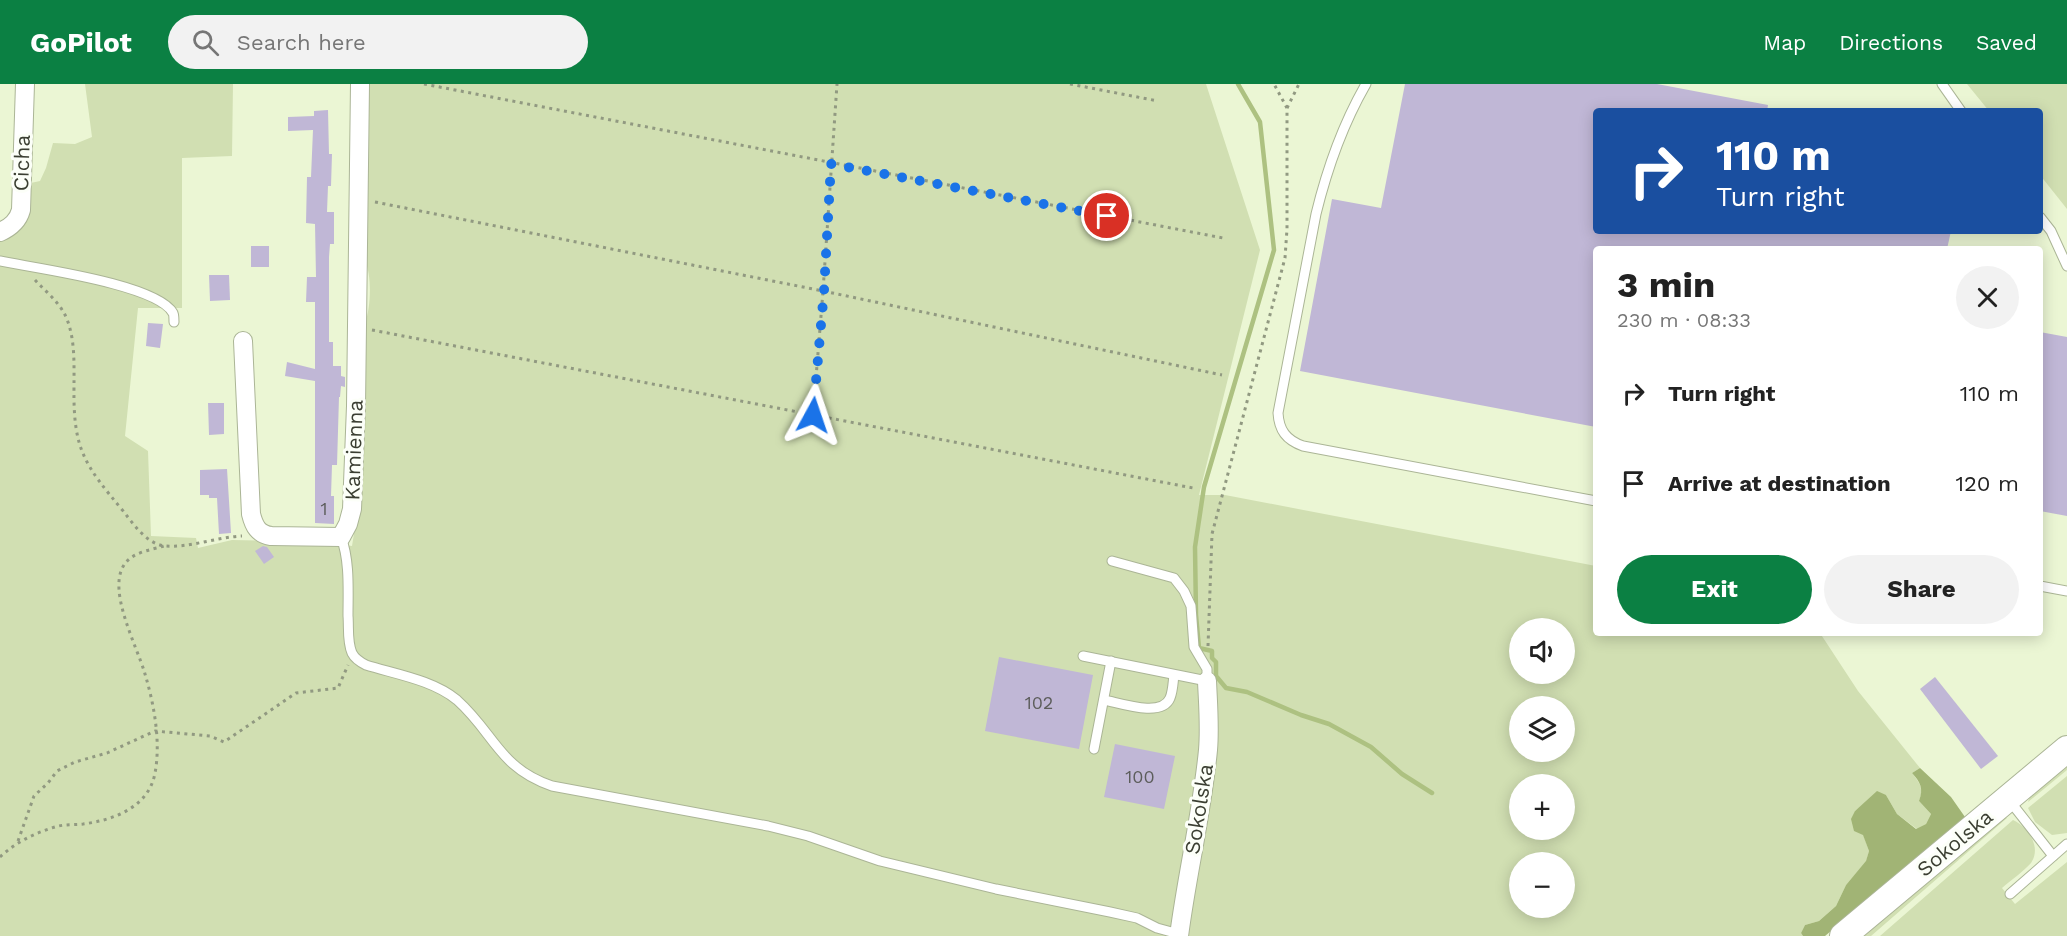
<!DOCTYPE html>
<html lang="en">
<head>
<meta charset="utf-8">
<style>
  body { margin:0; font-family:"Work Sans",sans-serif; background:#f2f2f2; color:#222; height:100vh; display:flex; flex-direction:column; font-size:22px; white-space:nowrap }
  * { box-sizing:border-box; margin:0 }
  p { font-size:20px; color:#767676 }
  .icon { flex:none; width:33px; height:33px; fill:none; stroke:currentColor; stroke-width:2; stroke-linecap:round; stroke-linejoin:round }
  .map { position:relative; flex:1; overflow:hidden }
  .drawer { position:absolute; left:1593px; top:162px; width:450px; height:390px; display:flex; flex-direction:column; background:#fff; border-radius:6px; box-shadow:0 3px 15px #0003 }
  .drawer>* { flex:none }
  .guide { position:absolute; left:1593px; top:24px; width:450px; height:126px; border-radius:6px; box-shadow:0 3px 15px #0003; background:#1a4fa0; color:#fff; overflow:hidden }
  .fabs { position:absolute; left:1509px; top:534px; display:grid; gap:12px }
  .fabs a { display:grid; place-items:center; width:66px; height:66px; border-radius:50%; background:#fff; box-shadow:0 3px 15px #0003; font-size:30px }
  .pin { position:absolute; display:grid; place-items:center; width:51px; height:51px; color:#fff; margin:-26px; border:3px solid #fff; border-radius:50%; box-shadow:0 2px 6px #0007 }
  .me { position:absolute; width:66px; margin:-33px; rotate:5deg; stroke-linejoin:round; filter:drop-shadow(0 0 4px #0008) }
  .turn { display:flex; align-items:center; gap:21px; height:126px; padding:0 24px; font-size:27px }
  .turn .icon { width:78px; height:78px; stroke-width:2.5 }
  .turn b { display:block; font-size:42px; line-height:51px }
  .round { display:grid; place-items:center; flex:none; width:63px; height:63px; border-radius:32px; background:#f2f2f2 }
  .headline { display:flex; align-items:center; justify-content:space-between; height:102px; padding:0 24px }
  h1 { font-size:36px; font-weight:700; line-height:45px }
  .action { display:flex; gap:12px; margin-top:auto; padding:12px 24px }
  .action a { flex:1; height:69px; border-radius:36px; background:#0b8043; color:#fff; font-size:24px; font-weight:700; line-height:69px; text-align:center }
  .action a+a { background:#f2f2f2; color:#222 }
  ul { padding:0; list-style:none }
  li { display:flex; align-items:center; gap:18px; height:90px; padding:0 24px }
  li div { flex:1 }
  li b { display:block; font-size:22px }
  li em { font-style:normal }
  header { display:flex; align-items:center; gap:36px; box-sizing:border-box; height:84px; padding:0 30px; background:#0b8043; color:#fff }
  header strong { font-size:28px }
  nav { display:flex; gap:33px; margin-inline-start:auto; font-size:21px }
  .search { width:420px; height:54px; background:#f2f2f2; display:flex; align-items:center; gap:15px; box-sizing:border-box; padding:0 21px; border-radius:33px; color:#767676; font-size:22px }
  .map>svg:first-child { display:block }
  .green { fill:#d1dfb2; fill-rule:evenodd }
  .forest { fill:#a1b475 }
  .lines { fill:none; stroke-linecap:round; stroke-linejoin:round }
  .stream { stroke:#adc181; stroke-width:4.5 }
  .building { fill:#c0b7d6 }
  .lane-casing { stroke:#abb596; stroke-width:11 }
  .street-casing { stroke:#abb596; stroke-width:20 }
  .secondary-casing { stroke:#abb596; stroke-width:28 }
  .path { stroke:#919981; stroke-width:3; stroke-dasharray:3 4.5; stroke-linecap:butt }
  .lane { stroke:#fff; stroke-width:9 }
  .street { stroke:#fff; stroke-width:18 }
  .secondary { stroke:#fff; stroke-width:26 }
  .route { stroke:#1a73e8; stroke-width:10; stroke-dasharray:0 18 }
  .labels { text-anchor:middle; stroke-width:6; stroke-linejoin:round; paint-order:stroke }
  .number-label { font-size:18px; fill:#5c5d5b }
  .street-label { font-size:21px; fill:#3b3f32; stroke:#fcfff8 }
</style>
</head>
<body>
<header>
<strong>GoPilot</strong>
<div class="search"><svg class="icon" aria-label="search" viewBox="0 0 24 24"><circle cx="10" cy="10" r="6"/><path d="M15 15l6 6"/></svg>Search here</div>
<nav><a>Map</a><a>Directions</a><a>Saved</a></nav>
</header>
<div class="map">
<svg width="2067" height="852" viewBox="0 0 2067 852">
  <rect width="100%" height="100%" fill="#ebf6d4"/>
  <g class="green">
    <path d="M85,0h148l-1,72 -50,2v150h-44l-13,128 23,15 3,85 45,2 2,10 34,-8 89,2 31,4 6,-37 7,-186c6,-15 7,-48 0,-62l3,-177h838l54,166 -61,245h26l371,71v67h224l38,58 62,77 -8,5c8,10 12,16 7,28l12,13 -5,10 -9,5 -20,-15 -11,-19 -17,5 -14,11 14,40 -3,11 -20,23 -10,21 -17,15 -14,4 -4,8 2,3h-1803v-699l26,-53 14,-3 6,-13 7,-25 22,1 17,-7zM1520,544h44v46h-44zM1520,622h44v46h-44zM1520,700h44v46h-44zM1520,778h44v46h-44z"/>
    <polygon points="1967,0 2067,0 2067,125 2040,91 2040,27 1989,27"/>
    <polygon points="2067,677 2067,686 2028,718 2032,706"/>
    <polygon points="2067,692 2067,749 2052,751 2035,738 2028,724"/>
    <polygon points="1999,734 2007,734 1871,852 1864,852 1960,772"/>
    <path d="M2013,736c15,7 29,27 18,43 -8,9 -20,17 -29,25l13,16 52,-42v74h-187z"/>
  </g>
  <path class="forest" d="M1920,684l31,29 14,20 -140,119h-22l-2,-3 4,-8 14,-4 17,-15 10,-21 20,-24 3,-10 -6,-16 -9,-4 -3,-12 4,-8 22,-20 9,4 11,19 19,15 10,-5 5,-10 -12,-13c5,-13 1,-19 -7,-28z"/>
  <g class="lines">
    <polyline class="stream" points="1238,0 1260,38 1274,166 1204,403 1195,463 1196,531 1199,564 1212,567 1212,574 1216,578 1216,592 1226,604 1247,608 1301,631 1329,640 1371,663 1402,690 1432,709"/>
  </g>
  <g class="building">
    <polygon points="1405,0 1657,0 1768,21 1767,27 1596,27 1596,147 1951,147 1947,165 1596,165 1596,343 1300,287 1332,115 1381,124"/>
    <polygon points="328,26 329,70 332,70 331,102 328,102 327,128 334,128 334,160 330,160 329,173 329,258 333,258 333,282 341,282 341,292 345,293 345,303 341,302 340,313 339,313 337,381 332,381 331,412 334,412 334,440 315,439 315,297 285,292 287,278 315,285 315,218 306,218 307,193 316,193 315,140 306,139 307,93 311,93 313,46 288,47 288,33 314,32 314,27"/>
    <rect x="251" y="162" width="18" height="21"/>
    <polygon points="209,191 229,191 230,216 210,217"/>
    <polygon points="148,239 163,240 160,264 146,262"/>
    <polygon points="2040,248 2067,253 2067,432 2040,427"/>
    <polygon points="208,319 224,319 224,350 209,351"/>
    <polygon points="227,385 231,449 219,450 217,414 209,414 209,411 200,411 200,386"/>
    <polygon points="263,462 267,463 274,473 264,480 255,467"/>
    <polygon points="999,573 1093,591 1079,665 985,647"/>
    <polygon points="1935,593 1998,672 1981,685 1920,605"/>
    <polygon points="1115,660 1175,672 1164,725 1104,713"/>
  </g>
  <g class="lines">
    <g class="lane-casing">
      <g id="lane">
        <path d="M1366,0c-23,40 -39,85 -50,130l-38,199c1,17 8,27 25,33l293,55"/>
        <polyline points="1942,0 1961,27"/>
        <polyline points="2040,133 2051,147 2067,182"/>
        <path d="M0,177c33,7 157,23 173,52 1,1 1,7 1,9"/>
        <path d="M341,453c9,24 7,53 7,79 1,11 -1,26 4,37 3,6 8,9 14,12 29,9 67,15 91,35 38,34 42,68 95,86l216,40 40,10 72,25 116,28 114,23 27,6 20,10 22,6"/>
        <polyline points="2040,502 2067,507"/>
        <polyline points="1083,572 1207,597 1207,585 1194,563 1191,522 1184,507 1174,494 1112,477"/>
        <path d="M1104,616c16,3 58,18 66,-2 3,-7 3,-16 4,-23"/>
        <polyline points="1094,665 1111,577"/>
        <polyline points="2009,716 2053,772"/>
        <polyline points="2010,810 2067,760"/>
      </g>
    </g>
    <g class="street-casing">
      <g id="street">
        <path d="M0,148c11,-5 18,-11 21,-22l4,-126"/>
        <path d="M243,257l8,173c3,12 7,20 20,22l70,1 7,-13 4,-15 4,-103 4,-322"/>
        <path d="M1179,852c8,-62 23,-123 29,-186 2,-23 0,-46 -1,-69"/>
      </g>
    </g>
    <g class="secondary-casing">
      <polyline id="secondary" points="1843,852 2067,665"/>
    </g>
    <g class="path">
      <polyline points="424,0 1223,154"/>
      <polyline points="1070,0 1158,17"/>
      <polyline points="1287,24 1299,0"/>
      <polyline points="375,118 823,207 1222,291"/>
      <path d="M35,196c12,13 27,24 33,42 7,20 6,43 6,64 -1,64 10,78 50,126 10,13 23,32 41,34 24,2 52,-9 77,-10"/>
      <polyline points="372,246 1193,404"/>
      <polyline points="813,331 823,207 837,0"/>
      <polyline points="1208,562 1212,450 1285,174 1287,145 1287,24 1274,0"/>
      <polyline points="18,757 34,712 48,699 57,687 75,678 107,669 155,647 210,652 224,658 296,609 338,604 348,581"/>
      <path d="M0,773c16,-15 35,-24 55,-30 9,-3 19,-2 28,-3 31,-4 66,-17 72,-51 6,-31 -1,-69 -10,-99 -8,-28 -38,-83 -21,-109 8,-13 27,-15 40,-19"/>
    </g>
    <use href="#lane" class="lane"/>
    <use href="#street" class="street"/>
    <use href="#secondary" class="secondary"/>
  </g>
  <g class="lines">
    <polyline class="route" points="813,331 824,207 831,80 1107,132"/>
  </g>
  <g class="labels">
    <g class="number-label">
      <text x="324" y="431">1</text>
      <text x="1039" y="625">102</text>
      <text x="1140" y="699">100</text>
    </g>
    <g class="street-label">
      <text transform="translate(22 79) rotate(-88)" y="7">Cicha</text>
      <text transform="translate(354 366) rotate(-88)" y="7">Kamienna</text>
      <text transform="translate(1199 725) rotate(-81)" y="7">Sokolska</text>
      <text transform="translate(1955 759) rotate(-40)" y="7">Sokolska</text>
    </g>
  </g>
</svg>
<div class="fabs">
<a><svg class="icon" aria-label="sound" viewBox="0 0 24 24"><path d="M4 9h4l5-4v14l-5-4H4zM17 9q2 3 0 6"/></svg></a>
<a><svg class="icon" aria-label="layers" viewBox="0 0 24 24"><path d="M12 4l9 5-9 5-9-5zM3 14l9 5 9-5"/></svg></a>
<a>+</a>
<a>−</a>
</div>
<div class="pin" style="left:1107px;top:132px;background:#d93025"><svg class="icon" aria-label="arrive" viewBox="0 0 24 24"><path d="M6 21V4h12l-3 4 3 4H6"/></svg></div>
<svg class="me" style="left:813px;top:331px" viewBox="-20 -20 40 40"><path d="M0-17L14 15 0 8-14 15z" fill="#1a73e8" stroke="#fff" stroke-width="4"/></svg>
<div class="guide">
<div class="turn"><svg class="icon" aria-label="right" viewBox="0 0 24 24"><path d="M7 20v-9h11M14 6l5 5-5 5"/></svg><div><b>110 m</b>Turn right</div></div>
</div>
<section class="drawer">
<div class="headline"><div><h1>3 min</h1><p>230 m · 08:33</p></div><a class="round"><svg class="icon" aria-label="close" viewBox="0 0 24 24"><path d="M6 6l12 12M18 6L6 18"/></svg></a></div>
<ul>
<li><svg class="icon" aria-label="right" viewBox="0 0 24 24"><path d="M7 20v-9h11M14 6l5 5-5 5"/></svg><div><b>Turn right</b></div><em>110 m</em></li>
<li><svg class="icon" aria-label="arrive" viewBox="0 0 24 24"><path d="M6 21V4h12l-3 4 3 4H6"/></svg><div><b>Arrive at destination</b></div><em>120 m</em></li>
</ul>
<div class="action"><a>Exit</a><a>Share</a></div>
</section>
</div>
</body>
</html>
